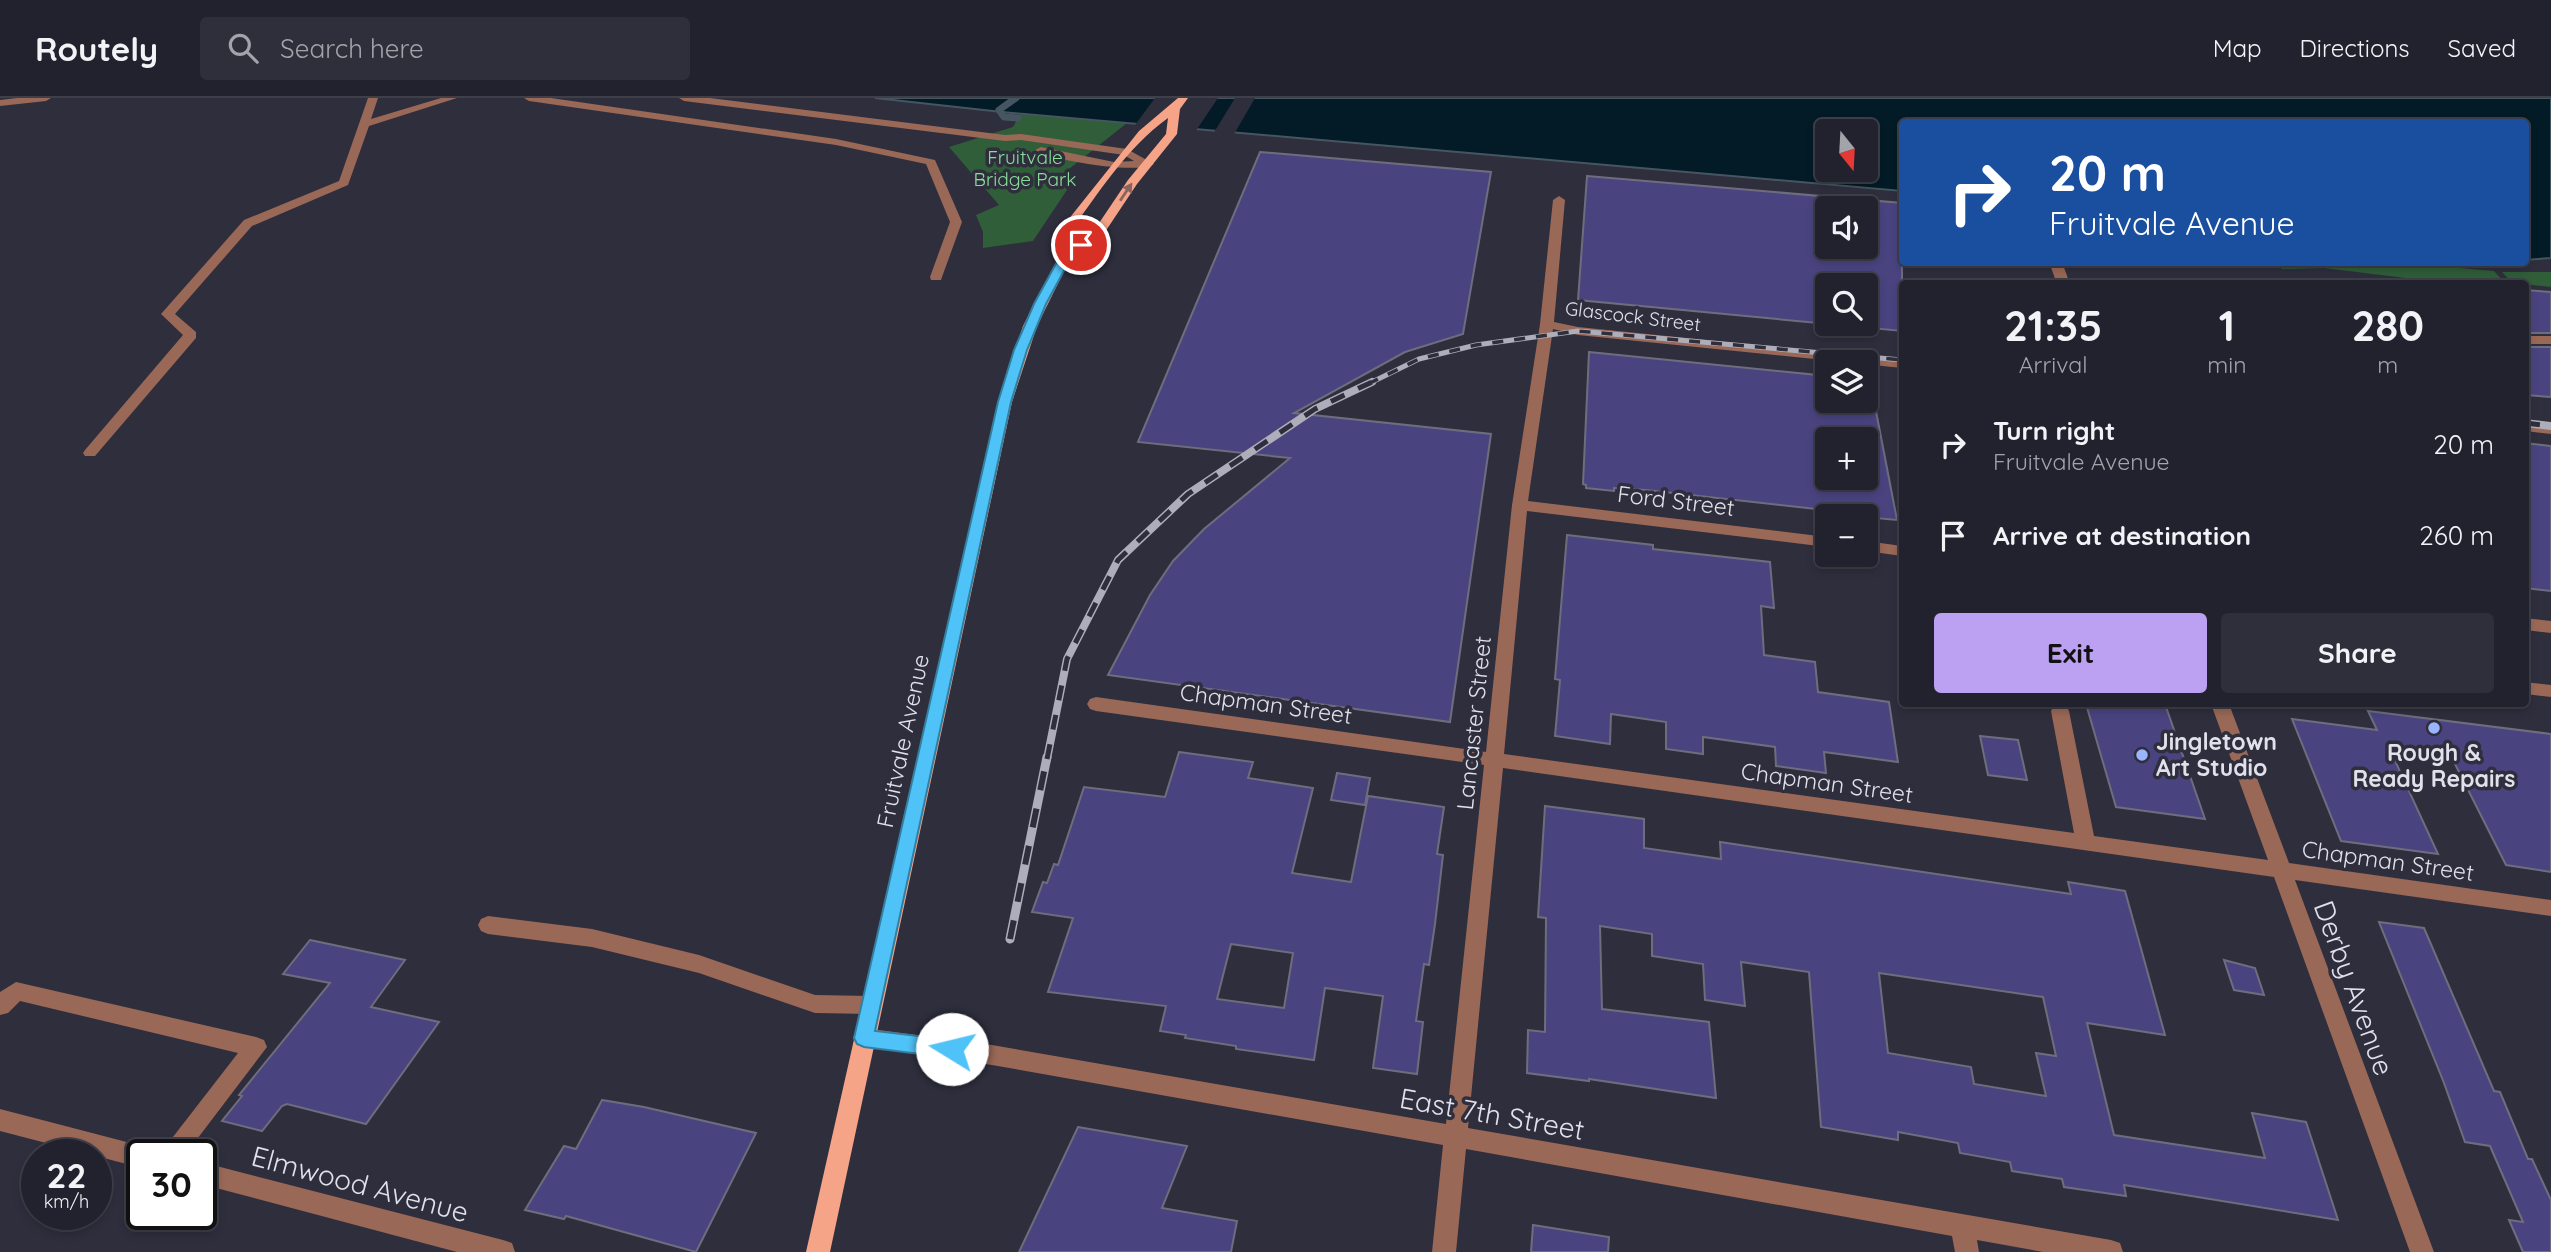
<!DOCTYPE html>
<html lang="en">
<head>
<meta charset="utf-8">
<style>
  body { margin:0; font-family:Quicksand,sans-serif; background:#2e2f3a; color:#f1f3f6; height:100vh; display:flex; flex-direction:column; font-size:26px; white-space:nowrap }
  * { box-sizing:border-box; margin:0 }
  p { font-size:23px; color:#a2a4aa }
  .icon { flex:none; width:38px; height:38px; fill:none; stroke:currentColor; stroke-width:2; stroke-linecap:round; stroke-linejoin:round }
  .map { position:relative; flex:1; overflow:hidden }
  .drawer { position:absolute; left:1899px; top:182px; width:630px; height:427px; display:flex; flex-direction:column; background:#22222e; border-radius:7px; box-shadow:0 4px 10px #0003,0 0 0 2px #3f3f4a }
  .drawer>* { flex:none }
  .top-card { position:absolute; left:1899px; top:21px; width:630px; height:147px; border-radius:7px; box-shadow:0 4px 10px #0003,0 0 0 2px #3f3f4a; background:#1a4fa0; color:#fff; overflow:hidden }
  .needle { width:46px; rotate:162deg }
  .controls { position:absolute; left:1815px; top:21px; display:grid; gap:14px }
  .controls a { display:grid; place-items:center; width:63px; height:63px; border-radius:7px; background:#22222e; box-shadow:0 4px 10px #0003,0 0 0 2px #3f3f4a; font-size:35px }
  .speed { position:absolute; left:21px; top:1041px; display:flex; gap:14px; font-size:35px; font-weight:700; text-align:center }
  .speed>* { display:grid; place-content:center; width:91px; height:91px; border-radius:50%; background:#22222e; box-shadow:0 4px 10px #0003,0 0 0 2px #3f3f4a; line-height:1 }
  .speed small { font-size:18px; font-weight:400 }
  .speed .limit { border:4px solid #111; border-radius:10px; background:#fff; color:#111 }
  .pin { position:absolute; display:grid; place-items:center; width:60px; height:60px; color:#fff; margin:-30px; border:4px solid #fff; border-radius:50%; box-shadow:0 2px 7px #0007 }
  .me { position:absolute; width:77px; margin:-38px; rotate:279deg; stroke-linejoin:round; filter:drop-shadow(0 0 5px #0008) }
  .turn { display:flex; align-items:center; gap:24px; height:147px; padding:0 35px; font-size:32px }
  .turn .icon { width:91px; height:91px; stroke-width:2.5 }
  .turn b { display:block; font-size:49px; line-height:60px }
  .eta { display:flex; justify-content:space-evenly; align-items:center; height:119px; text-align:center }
  .eta b { font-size:42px; font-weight:700; line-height:49px }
  .button { display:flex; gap:14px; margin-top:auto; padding:14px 35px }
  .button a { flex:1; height:80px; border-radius:7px; background:#bca0f2; color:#111; font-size:28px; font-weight:700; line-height:80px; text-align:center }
  .button a+a { background:#2e2f3a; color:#f1f3f6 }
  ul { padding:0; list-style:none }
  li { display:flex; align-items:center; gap:21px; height:91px; padding:0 35px }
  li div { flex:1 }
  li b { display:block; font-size:26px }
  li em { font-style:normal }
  header { display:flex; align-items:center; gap:42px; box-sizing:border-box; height:98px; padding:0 35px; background:#22222e; border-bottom:2px solid #3f3f4a }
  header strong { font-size:33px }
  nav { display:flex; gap:38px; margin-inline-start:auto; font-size:24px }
  .search { width:490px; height:63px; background:#2e2f3a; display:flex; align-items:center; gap:18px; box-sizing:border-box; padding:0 24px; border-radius:7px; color:#a2a4aa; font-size:26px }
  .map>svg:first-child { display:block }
  .green { fill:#2f5e39 }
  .water { fill:#021b26; stroke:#455661; stroke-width:2; fill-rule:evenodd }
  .pier { fill:#2e2e3d }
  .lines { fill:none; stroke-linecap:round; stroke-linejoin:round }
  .stream { stroke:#455661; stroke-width:7 }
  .building { fill:#49447f; stroke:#6d6d7e; stroke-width:2; fill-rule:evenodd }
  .minor { fill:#9a6856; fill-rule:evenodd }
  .major { fill:#f6a488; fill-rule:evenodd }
  .rail-far2-casing { stroke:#aeaeba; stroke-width:5 }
  .rail-far1-casing { stroke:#aeaeba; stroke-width:8 }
  .rail-casing { stroke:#aeaeba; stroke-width:9 }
  .rail-far2 { stroke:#2e2e3d; stroke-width:3.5; stroke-dasharray:11; stroke-linecap:butt }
  .rail-far1 { stroke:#2e2e3d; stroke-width:5; stroke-dasharray:15; stroke-linecap:butt }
  .rail { stroke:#2e2e3d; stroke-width:6; stroke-dasharray:19; stroke-linecap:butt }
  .oneway { fill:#88635f }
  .route { fill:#4fc3f7; stroke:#337fa1; stroke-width:2 }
  .poi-dot { fill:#9ab5fd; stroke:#2e2e3d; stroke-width:2.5 }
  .labels { text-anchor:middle; stroke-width:7; stroke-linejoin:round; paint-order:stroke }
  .far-park-label { font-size:19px; fill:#89dd9a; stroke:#2e2e3d }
  .far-street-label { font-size:19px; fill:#e1e1eb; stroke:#2e2e3d }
  .street-label { font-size:23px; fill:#e1e1eb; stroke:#2e2e3d }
  .poi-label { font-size:23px; font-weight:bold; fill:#e1e1eb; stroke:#2e2e3d; text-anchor:start }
  .near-street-label { font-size:28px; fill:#e1e1eb; stroke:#2e2e3d }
</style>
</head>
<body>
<header>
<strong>Routely</strong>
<div class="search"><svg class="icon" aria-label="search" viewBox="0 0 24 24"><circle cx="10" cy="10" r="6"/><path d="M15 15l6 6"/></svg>Search here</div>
<nav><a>Map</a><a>Directions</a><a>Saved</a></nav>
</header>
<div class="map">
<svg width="2551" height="1154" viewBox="0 0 2551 1154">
  <rect width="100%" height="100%" fill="#2e2e3d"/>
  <g class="green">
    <polygon points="1020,16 1127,25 1069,71 1075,80 1033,143 983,150 983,134 976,117 999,107 949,49 1013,29"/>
    <polygon points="2395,164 2397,167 2425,170 2424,167 2494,173 2505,185 2430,183 2324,170 2282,171 2277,165"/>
    <polygon points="2502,174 2551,174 2551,189 2512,185"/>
  </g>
  <path class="water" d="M875,0h1676v160l-26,2v-138h-623v69l-900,-79zM1827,33h39v39h-39z"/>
  <g class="pier">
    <polygon points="1155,0 1218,0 1195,34 1135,27"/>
    <polygon points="1235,0 1255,0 1233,38 1213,36"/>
  </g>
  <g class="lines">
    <polyline class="stream" points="1016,0 999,12 1004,19 1018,20"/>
  </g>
  <g class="building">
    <polygon points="1260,54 1491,74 1463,236 1405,254 1294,315 1491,336 1450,624 1108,577 1150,497 1173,463 1204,431 1290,360 1138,344"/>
    <path d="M1587,78l315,27v128l-324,-31zM1827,110h39v39h-39zM1827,187h39v39h-39z"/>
    <polygon points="2525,192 2551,194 2551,235 2525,235"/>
    <polygon points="2525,249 2551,249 2551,299 2525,297"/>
    <path d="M1589,254l238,24v25h39v-21h4l27,140 -44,-4 -1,-3 -206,-23 -32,-2v3l-28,-3v-3l-3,-1zM1827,341h39v39h-39z"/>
    <polygon points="2525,345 2551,348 2551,493 2525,490"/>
    <polygon points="1567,437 1653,447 1653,451 1770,464 1774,510 1761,508 1764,557 1815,564 1818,594 1889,604 1898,664 1824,654 1826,675 1776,668 1775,649 1703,639 1703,656 1666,651 1666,624 1611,616 1610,646 1555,638 1560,582 1555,581"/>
    <polygon points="2086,606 2165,606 2205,721 2116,709"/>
    <polygon points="2368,613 2551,636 2551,774 2506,767 2454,664 2392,656 2438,756 2341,743 2292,621 2377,632"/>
    <polygon points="1980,638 2018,642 2027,682 1988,677"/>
    <path d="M1179,654l74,10 -5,16 65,10 -21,85 59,9 17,-86 76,11 -7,47 6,1 -8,69 -6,41 -5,-1 -8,57 7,1 -6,52 -44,-6 10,-72 -58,-8 -11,72 -78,-11v-3l-51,-8 1,-3 -26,-4 6,-25 -118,-14 25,-74 -41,-6 11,-30 4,1 7,-19 4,1 26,-78 81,10zM1231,846l62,9 -9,55 -67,-9z"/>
    <polygon points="1337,675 1370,680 1365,707 1331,702"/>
    <path d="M1545,708l99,13v29l77,11 -1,-17 351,52 -3,-12 57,9 40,144 -78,-12 27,112 151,23 -13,-45 54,9 32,98 -214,-35 2,11 -62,-9 -2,-8 -50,-8 -2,-9 -50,-9 -2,-10 -60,-11v8l-77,-13 -12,-155 -68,-10 4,44 -40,-6 -2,-36 -51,-8v-22l-52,-8 2,83 107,13 7,76 -127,-19v2l-62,-8 1,-43 17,2 1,-114 -8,-1zM1879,875l164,24 13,59 -20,-3 10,43 -72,-12 -3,-17 -83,-14z"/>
    <polygon points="2379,824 2424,830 2494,993 2500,994 2528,1061 2532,1061 2551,1102 2551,1154 2523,1154 2509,1122 2523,1124 2490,1048 2465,1044 2444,985"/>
    <polygon points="310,842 405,862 371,909 439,924 366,1026 287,1006 282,1008 262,1033 222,1023 242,998 239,997 330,885 283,876"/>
    <polygon points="2224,862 2255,870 2264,897 2234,892"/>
    <polygon points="602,1002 644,1009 756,1035 696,1154 566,1118 564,1121 525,1112 564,1048 576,1051"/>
    <polygon points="1078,1029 1187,1048 1162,1110 1237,1123 1231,1154 1019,1154"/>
    <polygon points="1533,1127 1609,1139 1608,1154 1531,1154"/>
  </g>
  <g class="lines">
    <g class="minor">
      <polygon points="17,0 51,0 46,3 0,8 0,2"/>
      <polygon points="368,0 378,0 371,21 441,0 457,0 369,28 348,87 252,128 175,216 196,234 196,240 95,358 85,358 83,355 85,352 183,237 161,216 244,122 339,83"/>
      <polygon points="524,0 551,0 836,41 935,62 962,124 942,179 941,182 931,182 930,179 950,124 926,66 836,47 529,3"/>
      <path d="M679,0h31l295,37 16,-1 106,15 27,15c-15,11 -104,-4 -119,-14l6,-3 73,15 20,-1 -10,-6 -103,-15 -16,1 -321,-40z"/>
      <polygon points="1559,98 1565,102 1554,224 1578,229 1902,262 1902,270 1578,237 1553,231 1528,403 1827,439 1827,449 1527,413 1504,656 2074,735 2051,613 2054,608 2066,608 2069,613 2094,738 2268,762 2211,606 2229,606 2289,765 2551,802 2551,818 2295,782 2434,1154 2410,1154 2274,779 1503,670 1468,1030 2111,1142 2120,1145 2123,1154 2043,1154 1977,1142 1979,1154 1955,1154 1952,1138 1466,1051 1456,1154 1432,1154 1443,1047 992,967 856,947 853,940 856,933 864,930 992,947 1446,1026 1484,667 1096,613 1090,611 1087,606 1090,601 1096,599 1486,654 1512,407 1540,226 1553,102"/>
      <polygon points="2049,164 2062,164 2070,186 2057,186"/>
      <rect x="2525" y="238" width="26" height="8"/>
      <polygon points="2525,325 2551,328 2551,336 2525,333"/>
      <polygon points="1866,443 1902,448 1902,458 1866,453"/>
      <polygon points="2525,520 2551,523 2551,535 2525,532"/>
      <polygon points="2525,584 2551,587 2551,599 2525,596"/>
      <polygon points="488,818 592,831 699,857 815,897 871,898 879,900 882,907 879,914 871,916 815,915 699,875 592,849 488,836 481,833 478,827 481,821"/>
      <polygon points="16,884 256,939 264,942 267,949 185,1057 159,1057 238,955 20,903 8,915 0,917 0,894"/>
      <polygon points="0,1011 142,1048 150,1051 153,1057 142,1057 142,1070 0,1033"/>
      <polygon points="201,1064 503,1142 512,1145 515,1154 457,1154 201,1086"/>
    </g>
    <path class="major" d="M1178,0h10l-8,11 -3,25 -40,50 -38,57 -26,12 -36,73 -25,76 -182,850h-24l192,-850 25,-76 39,-75 -6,-16 83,-104zM1168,20l-2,16 -38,46 -37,55 -19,9 -4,-9c29,-40 59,-88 100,-117z"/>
    <g class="rail-far2-casing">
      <polyline id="rail-far2" points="1368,286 1419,261 1476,247 1578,233 1902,262"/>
    </g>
    <g class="rail-far1-casing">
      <g id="rail-far1">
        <polyline points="2525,325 2551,328"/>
        <polyline points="1047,661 1067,561 1118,462 1188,396 1315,311 1372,284"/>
      </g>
    </g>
    <g class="rail-casing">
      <polyline id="rail" points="1010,841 1047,659"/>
    </g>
    <use href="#rail-far2" class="rail-far2"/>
    <use href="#rail-far1" class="rail-far1"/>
    <use href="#rail" class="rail"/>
  </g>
  <defs><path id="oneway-solid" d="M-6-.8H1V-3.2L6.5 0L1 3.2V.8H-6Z" transform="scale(1.75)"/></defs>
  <use class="oneway" href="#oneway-solid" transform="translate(1126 94) rotate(-56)"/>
  <polygon class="route" points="1081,143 1087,147 1073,156 1046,206 1027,252 1011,304 875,933 952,942 959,944 962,951 959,957 952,960 864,949 857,946 854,940 998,304 1014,252 1034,206 1064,151"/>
  <g class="poi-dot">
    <circle cx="2434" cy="630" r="7"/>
    <circle cx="2142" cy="657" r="7"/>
  </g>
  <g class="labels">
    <g class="far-park-label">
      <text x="1025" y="66">Fruitvale<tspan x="1025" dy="22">Bridge Park</tspan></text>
    </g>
    <g class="far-street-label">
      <text transform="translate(1633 218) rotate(7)" y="7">Glascock Street</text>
    </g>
    <g class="street-label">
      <text transform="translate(1676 403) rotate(7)" y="8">Ford Street</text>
      <text transform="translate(1266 606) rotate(8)" y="8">Chapman Street</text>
      <text transform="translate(1474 625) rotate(-84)" y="8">Lancaster Street</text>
      <text transform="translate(903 643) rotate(-78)" y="8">Fruitvale Avenue</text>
      <text transform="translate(1827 685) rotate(8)" y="8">Chapman Street</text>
      <text transform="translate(2388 763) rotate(8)" y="8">Chapman Street</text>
    </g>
    <g class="poi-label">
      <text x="2156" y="652">Jingletown<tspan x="2156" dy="26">Art Studio</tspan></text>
      <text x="2434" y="663" text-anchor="middle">Rough &amp;<tspan x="2434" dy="26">Ready Repairs</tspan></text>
    </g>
    <g class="near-street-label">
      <text transform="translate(2354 890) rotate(70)" y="10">Derby Avenue</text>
      <text transform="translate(1492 1016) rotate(10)" y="10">East 7th Street</text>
      <text transform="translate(360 1086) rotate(15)" y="10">Elmwood Avenue</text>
    </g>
  </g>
</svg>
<div class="controls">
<a><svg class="needle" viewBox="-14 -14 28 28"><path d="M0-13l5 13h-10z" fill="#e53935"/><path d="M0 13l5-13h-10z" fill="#a2a4aa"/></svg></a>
<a><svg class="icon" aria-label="sound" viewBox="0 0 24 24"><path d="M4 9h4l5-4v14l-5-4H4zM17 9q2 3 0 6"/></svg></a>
<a><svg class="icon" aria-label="search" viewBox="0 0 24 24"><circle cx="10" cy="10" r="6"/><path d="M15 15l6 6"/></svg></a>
<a><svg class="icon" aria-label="layers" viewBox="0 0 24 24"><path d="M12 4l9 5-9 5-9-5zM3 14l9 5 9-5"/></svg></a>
<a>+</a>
<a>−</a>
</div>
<div class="speed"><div>22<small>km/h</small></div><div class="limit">30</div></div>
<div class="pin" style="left:1081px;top:147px;background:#d93025"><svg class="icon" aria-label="arrive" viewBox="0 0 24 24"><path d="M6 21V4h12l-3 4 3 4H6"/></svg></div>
<svg class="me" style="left:952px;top:951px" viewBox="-20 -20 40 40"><circle r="19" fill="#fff"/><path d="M0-13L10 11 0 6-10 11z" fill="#4fc3f7"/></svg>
<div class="top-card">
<div class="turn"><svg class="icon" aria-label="right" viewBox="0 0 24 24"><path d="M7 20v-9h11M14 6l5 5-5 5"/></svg><div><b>20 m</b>Fruitvale Avenue</div></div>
</div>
<section class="drawer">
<div class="eta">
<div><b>21:35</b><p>Arrival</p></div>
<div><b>1</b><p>min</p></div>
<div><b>280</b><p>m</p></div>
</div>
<ul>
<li><svg class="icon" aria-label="right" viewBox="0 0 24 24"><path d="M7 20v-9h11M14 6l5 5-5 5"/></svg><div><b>Turn right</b><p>Fruitvale Avenue</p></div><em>20 m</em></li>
<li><svg class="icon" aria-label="arrive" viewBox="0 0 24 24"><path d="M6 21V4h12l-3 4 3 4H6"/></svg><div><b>Arrive at destination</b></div><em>260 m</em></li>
</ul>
<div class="button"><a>Exit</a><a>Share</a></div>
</section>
</div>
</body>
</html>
